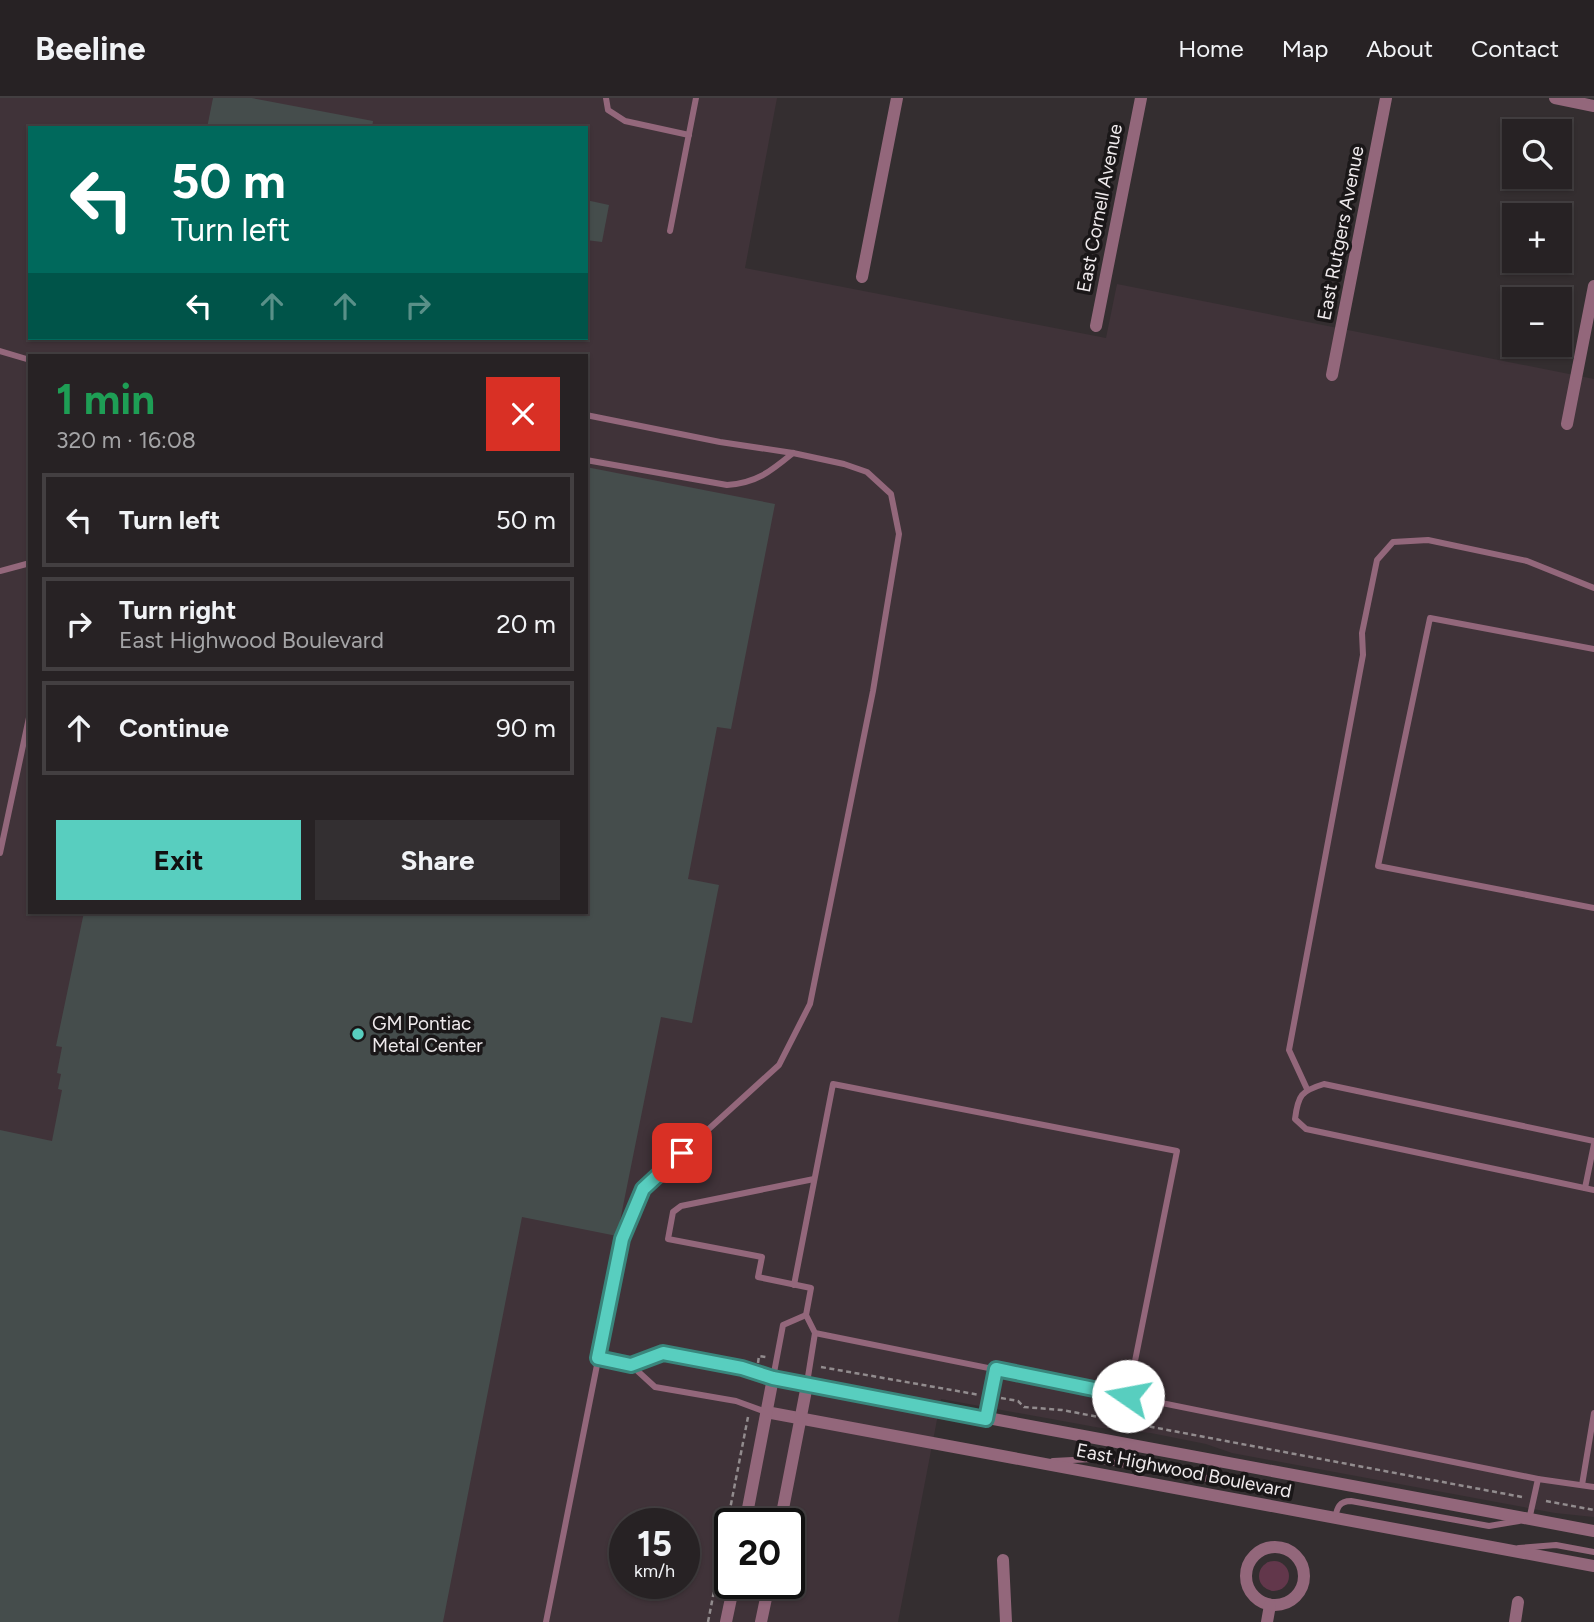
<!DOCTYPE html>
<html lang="en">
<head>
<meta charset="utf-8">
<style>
  body { margin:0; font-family:Figtree,sans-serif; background:#332f31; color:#f1f3f6; height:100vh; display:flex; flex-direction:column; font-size:26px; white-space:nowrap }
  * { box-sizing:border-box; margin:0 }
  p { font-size:23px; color:#a4a4a6 }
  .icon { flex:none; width:38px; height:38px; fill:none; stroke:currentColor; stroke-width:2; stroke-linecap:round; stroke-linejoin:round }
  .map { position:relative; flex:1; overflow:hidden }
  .side { position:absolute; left:28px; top:256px; width:560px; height:560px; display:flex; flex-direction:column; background:#272224; border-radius:0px; box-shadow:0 2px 5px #0004,0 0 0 2px #433f41 }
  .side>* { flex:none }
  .banner { position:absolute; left:28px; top:28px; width:560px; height:214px; border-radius:0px; box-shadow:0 2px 5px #0004,0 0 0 2px #433f41; background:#00695c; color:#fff; overflow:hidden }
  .tools { position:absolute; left:1502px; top:21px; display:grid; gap:14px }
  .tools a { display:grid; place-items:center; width:70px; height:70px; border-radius:0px; background:#272224; box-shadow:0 2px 5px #0004,0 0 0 2px #433f41; font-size:35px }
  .speed { position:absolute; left:609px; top:1410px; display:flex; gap:14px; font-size:35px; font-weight:700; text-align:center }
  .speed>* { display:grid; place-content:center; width:91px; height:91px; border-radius:50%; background:#272224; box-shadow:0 2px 5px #0004,0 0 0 2px #433f41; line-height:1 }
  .speed small { font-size:18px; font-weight:400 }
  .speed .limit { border:4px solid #111; border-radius:10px; background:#fff; color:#111 }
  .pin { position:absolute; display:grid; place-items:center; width:60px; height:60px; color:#fff; margin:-30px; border-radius:14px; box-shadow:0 4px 10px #0006 }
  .me { position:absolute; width:77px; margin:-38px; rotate:282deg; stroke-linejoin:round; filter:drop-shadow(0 0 5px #0008) }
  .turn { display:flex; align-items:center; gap:24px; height:147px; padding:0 28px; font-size:32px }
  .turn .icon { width:91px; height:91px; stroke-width:2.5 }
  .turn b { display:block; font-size:49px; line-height:60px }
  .lanes { display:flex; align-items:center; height:66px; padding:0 28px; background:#0003; justify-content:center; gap:35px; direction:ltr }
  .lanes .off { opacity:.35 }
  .round { display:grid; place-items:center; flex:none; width:74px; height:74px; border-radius:0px; background:#332f31 }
  .head { display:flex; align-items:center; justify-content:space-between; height:119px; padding:0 28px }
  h1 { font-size:42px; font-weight:700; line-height:52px; color:#1e9e55 }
  .action { display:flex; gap:14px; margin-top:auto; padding:14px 28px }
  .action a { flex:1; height:80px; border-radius:0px; background:#58cebf; color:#111; font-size:28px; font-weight:700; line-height:80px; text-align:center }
  .action a+a { background:#332f31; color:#f1f3f6 }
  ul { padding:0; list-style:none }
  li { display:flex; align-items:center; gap:21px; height:94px; margin:0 14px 10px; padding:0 14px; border:4px solid #433f41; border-radius:0px }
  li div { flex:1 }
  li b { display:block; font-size:26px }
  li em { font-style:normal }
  header { display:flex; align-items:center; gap:42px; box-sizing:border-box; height:98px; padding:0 35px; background:#272224; border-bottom:2px solid #433f41 }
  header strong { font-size:33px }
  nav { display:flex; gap:38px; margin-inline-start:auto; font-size:24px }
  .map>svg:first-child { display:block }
  .built { fill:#403339; fill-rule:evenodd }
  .green { fill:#62374b }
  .building { fill:#454d4c }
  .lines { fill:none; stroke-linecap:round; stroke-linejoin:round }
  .path { stroke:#928c8e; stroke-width:2.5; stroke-dasharray:5 3.5; stroke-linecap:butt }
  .lane { stroke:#93677b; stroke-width:6 }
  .street { stroke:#93677b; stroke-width:12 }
  .route-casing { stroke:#39867c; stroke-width:18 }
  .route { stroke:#58cebf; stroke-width:12 }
  .poi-dot { fill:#58cebf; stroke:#1a1718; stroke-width:2.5 }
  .labels { text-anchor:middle; stroke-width:7; stroke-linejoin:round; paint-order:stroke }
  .street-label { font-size:19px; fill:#efeaec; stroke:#1a1718 }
  .poi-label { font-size:19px; fill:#efeaec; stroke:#1a1718; text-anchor:start }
</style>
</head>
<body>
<header>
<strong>Beeline</strong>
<nav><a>Home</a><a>Map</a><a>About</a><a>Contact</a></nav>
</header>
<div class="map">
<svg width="1594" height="1524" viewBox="0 0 1594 1524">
  <rect width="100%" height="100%" fill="#342e30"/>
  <path class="built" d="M0,0h777l-32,170 361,70 11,-54 477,95v1138l-39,-4 -323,-60 -26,-9 -55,-11 -50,-5 -160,-29 -43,223h-898zM30,30h556v210h-556zM30,257h556v557h-556zM625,1426h59v60h-59zM730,1426h59v60h-59z"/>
  <circle class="green" cx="1274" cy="1478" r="15"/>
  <g class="building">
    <polygon points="213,0 252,0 373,23 372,30 207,30"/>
    <polygon points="586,102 609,107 602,144 586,142"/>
    <polygon points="586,369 775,406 731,631 717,629 688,781 719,787 692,925 661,919 617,1138 522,1119 443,1524 0,1524 0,1032 52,1043 62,992 58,991 61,976 57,975 62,949 56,948 84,814 586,814"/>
  </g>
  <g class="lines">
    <g class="path">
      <polyline points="758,1265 759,1258 766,1259"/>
      <polyline points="821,1269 980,1297"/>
      <polyline points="1001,1300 1018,1303 1024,1309 1062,1312 1522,1399"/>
      <polyline points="1546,1403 1594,1412"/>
      <polyline points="708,1524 748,1319"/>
    </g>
    <g class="lane">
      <polyline points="606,0 608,12 625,23 689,37"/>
      <polyline points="670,133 696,0"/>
      <polyline points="0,253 30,262"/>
      <path d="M586,362l141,25c30,-2 44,-14 66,-32"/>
      <polyline points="0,473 30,465"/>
      <polyline points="1594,551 1430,520 1378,768 1594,810"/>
      <polyline points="0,755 30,615"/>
      <polyline points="1307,991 1289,952 1363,557 1362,535 1377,462 1393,444 1428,442 1527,463 1594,490"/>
      <path d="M1594,1043l-270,-57c-23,7 -26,11 -29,35l11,10 288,61"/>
      <polyline points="1585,1090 1594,1046"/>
      <polyline points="794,1187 833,986 1177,1053 1128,1298"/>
      <polyline points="815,1235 1538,1381 1594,1389"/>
      <polyline points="599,1260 631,1267 655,1289 736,1303 766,1314"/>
      <polyline points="631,1267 663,1255 742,1270 773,1280 783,1227 806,1217"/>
      <polyline points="807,1285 815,1235 806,1217 811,1190 758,1179 762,1159 668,1141 673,1114 681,1108 814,1081"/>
      <polyline points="986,1319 996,1271"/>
      <polyline points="1053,1363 1092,1361 1206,1381 1216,1373 1218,1364"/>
      <polyline points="1582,1387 1594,1315"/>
      <path d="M1335,1420c2,-10 4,-17 16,-17l138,25 30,-5"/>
      <polyline points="1529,1422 1538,1381"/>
      <polyline points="1519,1450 1556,1447 1594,1454"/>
      <polyline points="546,1524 622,1141 643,1091 779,967 810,906 873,593 899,436 891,396 867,374 844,366 793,355 720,344 586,317"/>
    </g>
    <g class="street">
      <polyline points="1555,0 1594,8"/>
      <polyline points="862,179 897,0"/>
      <polyline points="1096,228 1141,0"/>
      <polyline points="1332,277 1386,0"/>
      <polyline points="1567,326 1594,188"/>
      <polyline points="766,1314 1594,1468"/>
      <polyline points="745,1426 773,1280 1594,1433"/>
      <polyline points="780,1426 807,1287"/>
      <circle cx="1275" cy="1478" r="29"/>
      <polyline points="1003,1462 1006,1524"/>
      <polyline points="726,1524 734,1486"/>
      <polyline points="761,1524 769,1486"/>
      <polyline points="1267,1524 1270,1507"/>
      <polyline points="1515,1524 1518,1504"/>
    </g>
  </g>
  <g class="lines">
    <g class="route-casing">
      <polyline id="route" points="682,1055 643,1091 622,1141 598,1260 631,1267 663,1255 742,1270 773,1280 986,1321 996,1271 1128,1298"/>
    </g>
    <use href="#route" class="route"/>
  </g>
  <circle class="poi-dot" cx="358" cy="936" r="7"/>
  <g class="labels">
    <g class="street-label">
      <text transform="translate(1099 110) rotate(-79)" y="7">East Cornell Avenue</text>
      <text transform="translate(1340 135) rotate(-79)" y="7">East Rutgers Avenue</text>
      <text transform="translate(1184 1372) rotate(11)" y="7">East Highwood Boulevard</text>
    </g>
    <g class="poi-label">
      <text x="372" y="932">GM Pontiac<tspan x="372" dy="22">Metal Center</tspan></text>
    </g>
  </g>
</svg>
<div class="tools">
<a><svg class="icon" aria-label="search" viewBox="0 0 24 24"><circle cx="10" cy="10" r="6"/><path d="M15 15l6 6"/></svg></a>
<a>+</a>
<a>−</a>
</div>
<div class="speed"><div>15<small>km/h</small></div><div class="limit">20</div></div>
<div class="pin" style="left:682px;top:1055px;background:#d93025"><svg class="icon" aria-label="arrive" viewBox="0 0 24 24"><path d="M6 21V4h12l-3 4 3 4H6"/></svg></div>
<svg class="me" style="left:1128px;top:1298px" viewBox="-20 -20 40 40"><circle r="19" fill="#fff"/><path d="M0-13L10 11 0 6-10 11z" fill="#58cebf"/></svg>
<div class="banner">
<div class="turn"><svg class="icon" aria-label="left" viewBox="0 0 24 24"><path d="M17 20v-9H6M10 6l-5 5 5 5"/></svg><div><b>50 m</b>Turn left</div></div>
<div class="lanes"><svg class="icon" aria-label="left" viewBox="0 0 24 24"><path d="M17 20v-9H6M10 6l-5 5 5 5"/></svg><svg class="icon off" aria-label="ahead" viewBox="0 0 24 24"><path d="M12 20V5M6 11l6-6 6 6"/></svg><svg class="icon off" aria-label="ahead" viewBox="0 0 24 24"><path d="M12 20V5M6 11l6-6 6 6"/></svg><svg class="icon off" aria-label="right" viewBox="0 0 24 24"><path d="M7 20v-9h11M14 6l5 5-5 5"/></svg></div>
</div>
<section class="side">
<div class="head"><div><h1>1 min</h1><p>320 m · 16:08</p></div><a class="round" style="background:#d93025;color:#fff"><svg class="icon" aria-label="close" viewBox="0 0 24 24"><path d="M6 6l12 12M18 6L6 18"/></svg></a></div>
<ul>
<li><svg class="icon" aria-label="left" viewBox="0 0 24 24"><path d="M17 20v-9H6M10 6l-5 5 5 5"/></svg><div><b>Turn left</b></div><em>50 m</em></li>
<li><svg class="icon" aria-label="right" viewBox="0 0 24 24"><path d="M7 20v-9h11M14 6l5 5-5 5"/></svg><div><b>Turn right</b><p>East Highwood Boulevard</p></div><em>20 m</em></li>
<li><svg class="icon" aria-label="ahead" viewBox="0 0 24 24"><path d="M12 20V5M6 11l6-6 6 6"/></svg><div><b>Continue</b></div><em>90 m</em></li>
</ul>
<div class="action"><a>Exit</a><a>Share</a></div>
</section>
</div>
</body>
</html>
